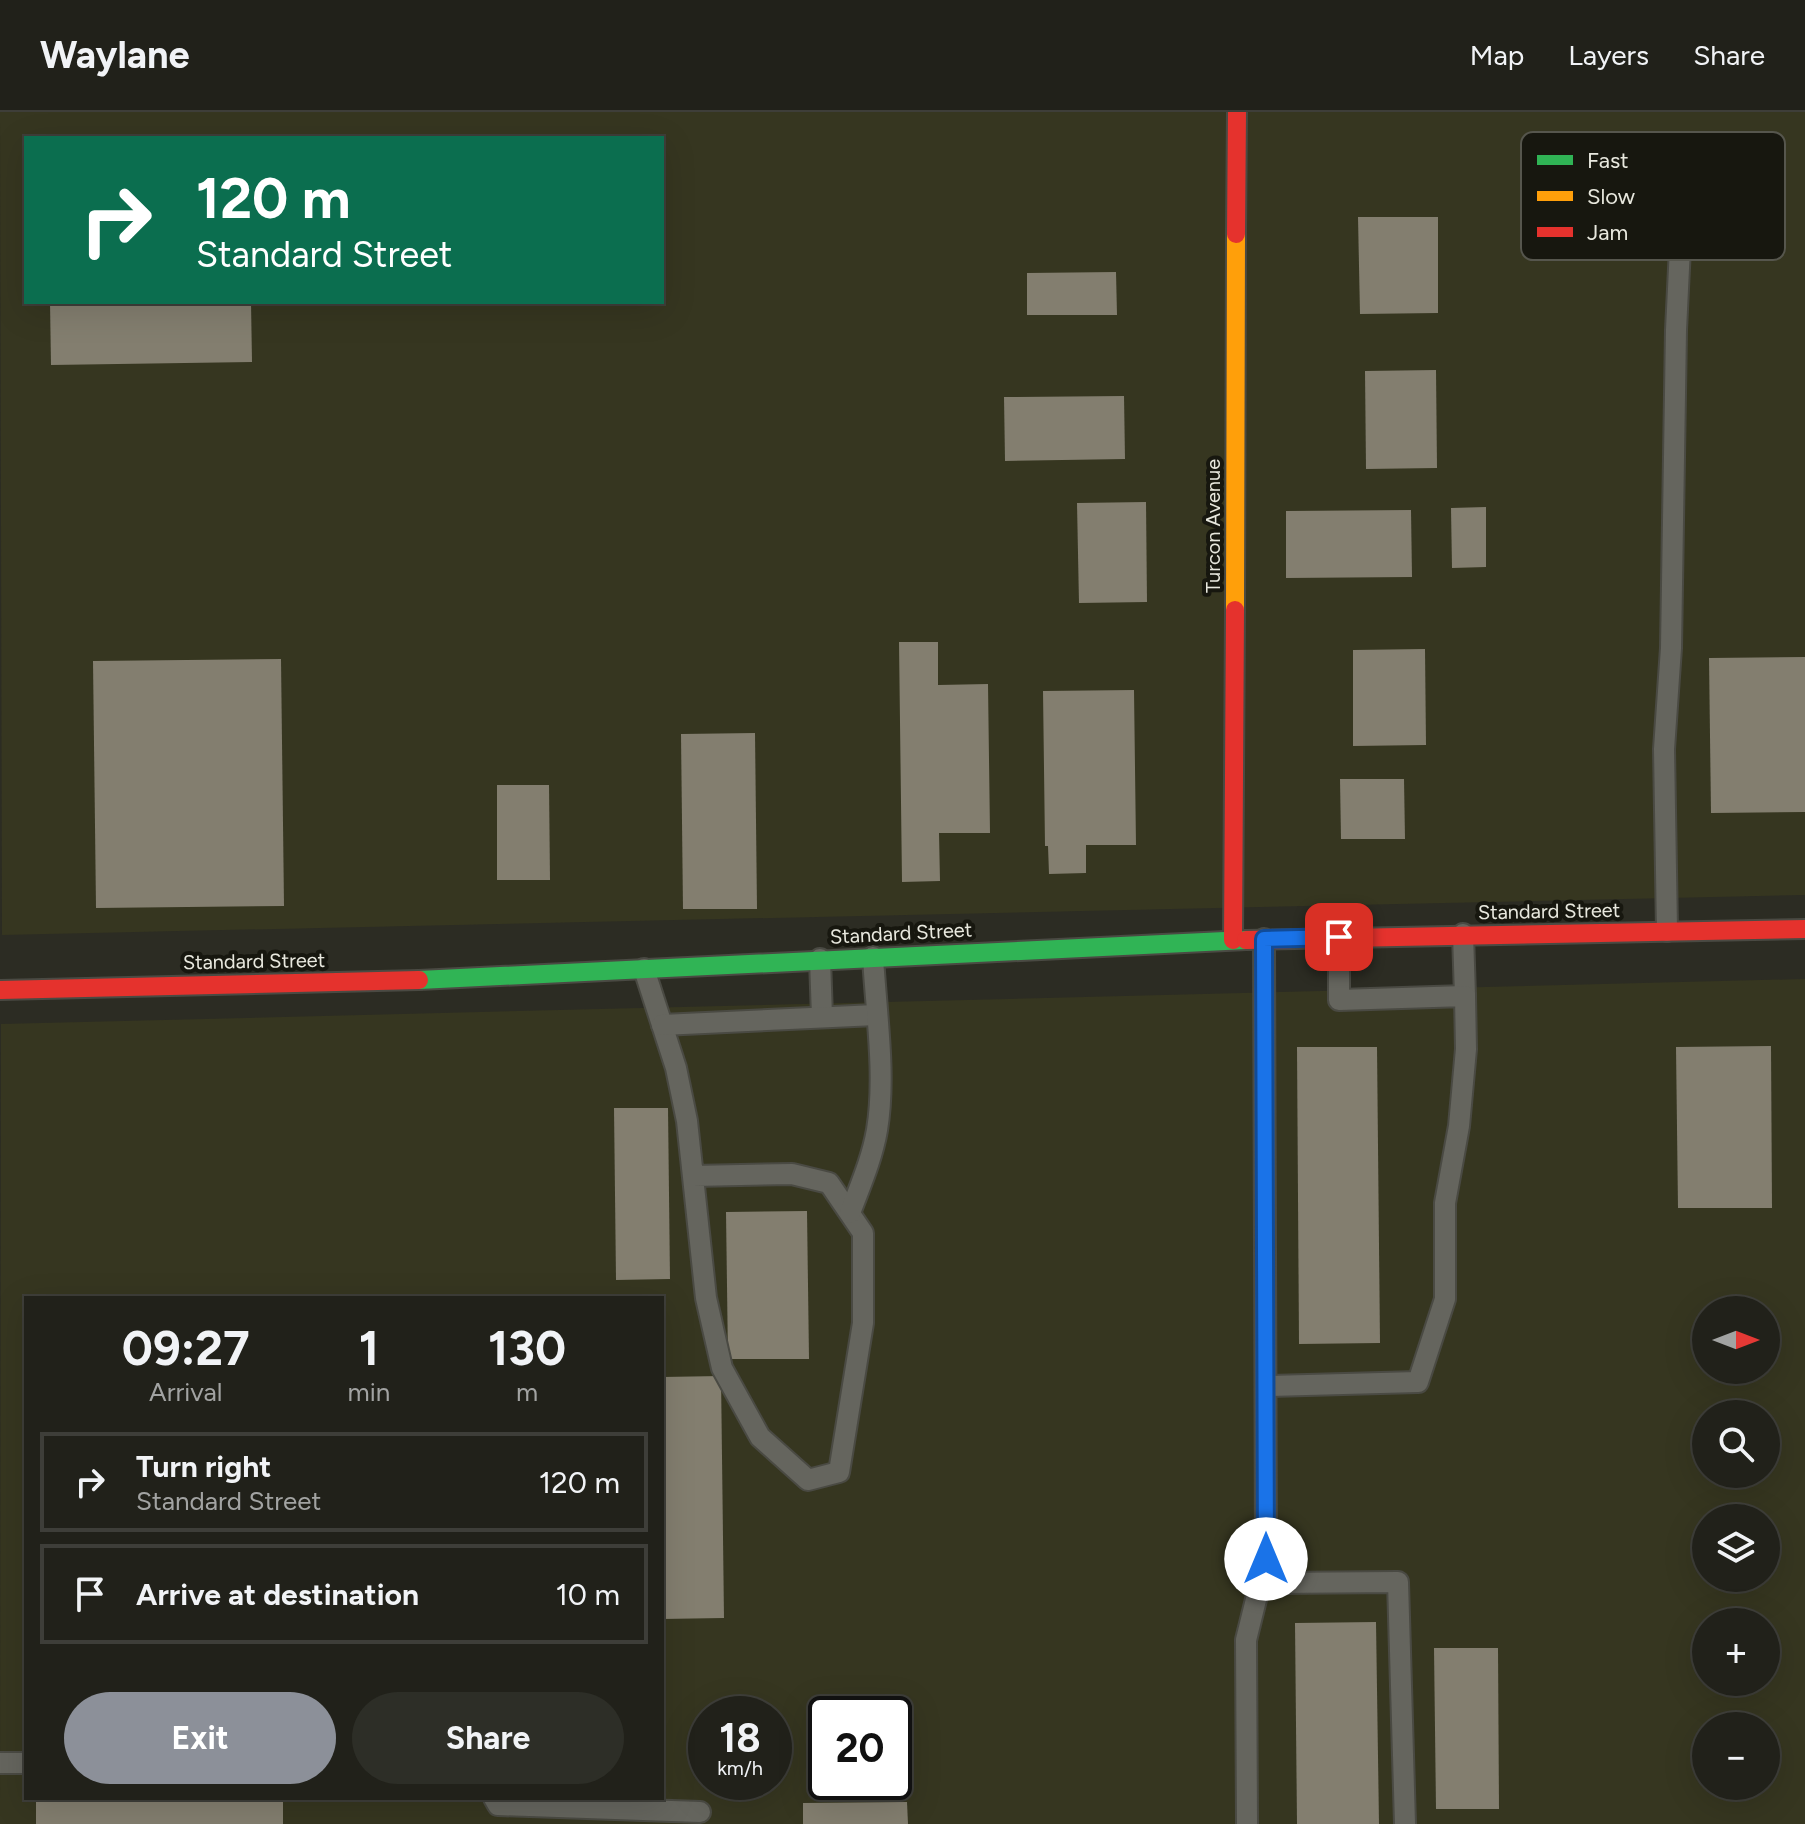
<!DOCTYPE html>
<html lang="en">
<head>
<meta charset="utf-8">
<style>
  body { margin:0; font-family:Figtree,sans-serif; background:#2d2e27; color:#f1f3f6; height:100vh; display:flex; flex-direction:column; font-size:30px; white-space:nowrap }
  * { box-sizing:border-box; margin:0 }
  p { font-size:26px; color:#a2a3a2 }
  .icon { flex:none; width:44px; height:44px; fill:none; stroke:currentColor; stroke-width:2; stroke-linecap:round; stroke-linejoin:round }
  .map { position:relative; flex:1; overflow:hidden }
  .panel { position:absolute; left:24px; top:1184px; width:640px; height:504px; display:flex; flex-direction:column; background:#21211a; border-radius:0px; box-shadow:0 8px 32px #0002,0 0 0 2px #3e3e39 }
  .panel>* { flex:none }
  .top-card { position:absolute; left:24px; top:24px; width:640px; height:168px; border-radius:0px; box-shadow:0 8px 32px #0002,0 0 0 2px #3e3e39; background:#0b6e4f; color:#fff; overflow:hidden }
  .needle { width:52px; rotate:90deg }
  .buttons { position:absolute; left:1692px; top:1184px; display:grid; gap:16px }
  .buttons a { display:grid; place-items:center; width:88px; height:88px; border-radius:50%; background:#21211a; box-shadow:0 8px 32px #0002,0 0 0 2px #3e3e39; font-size:40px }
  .speed { position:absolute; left:688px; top:1584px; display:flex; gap:16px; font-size:40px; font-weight:700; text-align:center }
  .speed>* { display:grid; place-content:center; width:104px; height:104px; border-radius:50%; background:#21211a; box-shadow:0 8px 32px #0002,0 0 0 2px #3e3e39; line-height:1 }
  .speed small { font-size:20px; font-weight:400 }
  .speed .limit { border:4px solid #111; border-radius:12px; background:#fff; color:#111 }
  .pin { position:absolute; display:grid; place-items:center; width:68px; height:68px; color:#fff; margin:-34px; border-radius:16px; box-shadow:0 4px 12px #0006 }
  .me { position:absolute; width:88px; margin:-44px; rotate:0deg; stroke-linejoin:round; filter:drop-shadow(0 0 6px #0008) }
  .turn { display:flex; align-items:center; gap:28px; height:168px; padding:0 40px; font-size:36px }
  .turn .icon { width:104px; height:104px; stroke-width:2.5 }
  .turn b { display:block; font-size:56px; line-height:68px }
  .eta { display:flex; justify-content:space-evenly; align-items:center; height:136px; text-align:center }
  .eta b { font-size:48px; font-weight:700; line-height:56px }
  .action { display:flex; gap:16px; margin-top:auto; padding:16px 40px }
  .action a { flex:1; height:92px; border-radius:48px; background:#8c9099; color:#fff; font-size:32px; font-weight:700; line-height:92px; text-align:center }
  .action a+a { background:#2d2e27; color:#f1f3f6 }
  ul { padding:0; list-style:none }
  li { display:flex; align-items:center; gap:24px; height:100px; margin:0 16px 12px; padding:0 24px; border:4px solid #3e3e39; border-radius:0px }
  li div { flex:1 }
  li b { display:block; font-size:30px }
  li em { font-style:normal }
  header { display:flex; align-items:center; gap:48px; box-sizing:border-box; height:112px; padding:0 40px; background:#21211a; border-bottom:2px solid #3e3e39 }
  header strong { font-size:38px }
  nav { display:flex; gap:44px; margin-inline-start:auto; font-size:28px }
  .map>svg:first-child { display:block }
  .built { fill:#363620; fill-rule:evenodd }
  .building { fill:#837e6f }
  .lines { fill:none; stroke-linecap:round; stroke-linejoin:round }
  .lane-casing { stroke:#4a4a43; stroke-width:24 }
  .fast-casing { stroke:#4a4a43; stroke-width:22 }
  .slow-casing { stroke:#4a4a43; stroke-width:22 }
  .jam-casing { stroke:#4a4a43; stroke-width:22 }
  .lane { stroke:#65655e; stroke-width:20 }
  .fast { stroke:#30b455; stroke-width:18 }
  .slow { stroke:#ff9f0a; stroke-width:18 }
  .jam { stroke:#e5322d; stroke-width:18 }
  .route-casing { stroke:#114b97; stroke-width:20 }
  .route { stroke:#1a73e8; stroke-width:14 }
  .labels { text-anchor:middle; stroke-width:8; stroke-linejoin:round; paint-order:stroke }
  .street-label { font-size:20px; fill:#e8e8de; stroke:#17170f }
  .key { fill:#17170f; stroke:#56564d; stroke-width:2 }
  .key-label { font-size:22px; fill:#e8e8de }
</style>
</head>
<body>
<header>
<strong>Waylane</strong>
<nav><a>Map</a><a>Layers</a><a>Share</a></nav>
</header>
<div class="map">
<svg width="1805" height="1712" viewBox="0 0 1805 1712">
  <rect width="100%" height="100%" fill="#2c2c23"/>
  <g class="built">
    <path d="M0,0h1805v783l-1803,40zM26,26h636v164h-636z"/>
    <path d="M1805,867v845h-1805l1,-800zM26,1186h636v500h-636zM1706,1198h60v60h-60zM1706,1302h60v60h-60zM1706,1406h60v60h-60zM1706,1510h60v60h-60zM706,1602h68v68h-68zM826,1602h68v68h-68zM1706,1614h60v60h-60z"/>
  </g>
  <g class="building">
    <polygon points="1358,105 1438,105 1438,201 1360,202"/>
    <polygon points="1116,160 1117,203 1027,203 1027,161"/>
    <polygon points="50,190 251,190 252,250 51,253"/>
    <polygon points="1436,258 1437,356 1366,357 1365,259"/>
    <polygon points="1124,284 1125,347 1005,349 1004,285"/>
    <polygon points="1146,390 1147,490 1079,491 1077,391"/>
    <polygon points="1486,395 1486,455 1452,456 1451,396"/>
    <polygon points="1411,398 1412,465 1286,466 1286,399"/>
    <polygon points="899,530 938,530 938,573 988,572 990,721 939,721 940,769 902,770"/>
    <polygon points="1425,537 1426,633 1353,634 1353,538"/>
    <polygon points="1805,545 1805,700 1711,701 1709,546"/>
    <polygon points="281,547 284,794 96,796 93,549"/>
    <polygon points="1134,578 1136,733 1086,733 1086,761 1049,762 1048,734 1045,734 1043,579"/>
    <polygon points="755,621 757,797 683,797 681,622"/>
    <polygon points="1340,667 1404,667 1405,727 1341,727"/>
    <polygon points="497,673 549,673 550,768 497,768"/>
    <polygon points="1771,934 1772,1096 1678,1096 1676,935"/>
    <polygon points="1297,935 1377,935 1380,1231 1299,1232"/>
    <polygon points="614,996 668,996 670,1167 616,1168"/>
    <polygon points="807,1099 809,1247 728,1247 726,1100"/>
    <polygon points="721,1264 724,1506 662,1507 662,1265"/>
    <polygon points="1376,1510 1379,1712 1297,1712 1295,1511"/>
    <polygon points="1434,1536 1498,1536 1499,1697 1436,1697"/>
    <rect x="36" y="1686" width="247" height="26"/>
    <polygon points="907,1690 908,1712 803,1712 803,1691"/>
  </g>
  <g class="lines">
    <g class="lane-casing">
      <g id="lane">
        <polyline points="1667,819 1664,637 1671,536 1676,218 1683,74"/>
        <polyline points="1463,822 1465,884"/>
        <polyline points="820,847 822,905"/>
        <polyline points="644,857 676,956 687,1009 706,1186 722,1256 760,1325 808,1368 839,1360 863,1211 863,1121 829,1071 792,1062 693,1064"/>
        <polyline points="662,913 876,903"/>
        <path d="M850,1101c10,-27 22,-54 27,-83 9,-54 -1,-119 -4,-173"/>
        <polyline points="1267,1274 1418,1270 1445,1187 1445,1091 1459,1014 1466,937 1465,884 1339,888 1339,825"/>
        <polyline points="1261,1471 1398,1470 1405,1712"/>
        <polyline points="0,1651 26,1651"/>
        <polyline points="494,1686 498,1693 700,1700"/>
        <polyline points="1247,1712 1246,1528 1266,1447 1264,827"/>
      </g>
    </g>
    <g class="fast-casing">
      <polyline id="fast" points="419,868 1246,828"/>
    </g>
    <g class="slow-casing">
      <polyline id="slow" points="1235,498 1236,122"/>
    </g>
    <g class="jam-casing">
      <g id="jam">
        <polyline points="1236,122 1237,0"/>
        <polyline points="1233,828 1235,498"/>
        <polyline points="1246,828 1805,817"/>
        <polyline points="0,878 419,868"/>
      </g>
    </g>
    <use href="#lane" class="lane"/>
    <use href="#fast" class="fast"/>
    <use href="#slow" class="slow"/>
    <use href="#jam" class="jam"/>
  </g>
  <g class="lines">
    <g class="route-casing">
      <polyline id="route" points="1266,1447 1264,827 1339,825"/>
    </g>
    <use href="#route" class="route"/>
  </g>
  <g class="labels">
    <g class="street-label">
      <text transform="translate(1213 414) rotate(-90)" y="7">Turcon Avenue</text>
      <text transform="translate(1549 799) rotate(-1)" y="7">Standard Street</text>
      <text transform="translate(901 821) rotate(-3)" y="7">Standard Street</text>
      <text transform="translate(254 849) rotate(-1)" y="7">Standard Street</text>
    </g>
  </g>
  <rect x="1521" y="20" width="264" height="128" rx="12" class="key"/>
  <rect x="1537" y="43" width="36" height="10" fill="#30b455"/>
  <rect x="1537" y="79" width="36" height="10" fill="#ff9f0a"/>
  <rect x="1537" y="115" width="36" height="10" fill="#e5322d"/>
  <g class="key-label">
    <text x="1587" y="56">Fast</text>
    <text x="1587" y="92">Slow</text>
    <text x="1587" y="128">Jam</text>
  </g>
</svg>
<div class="buttons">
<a><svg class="needle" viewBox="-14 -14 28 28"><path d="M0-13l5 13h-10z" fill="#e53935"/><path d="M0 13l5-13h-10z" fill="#a2a3a2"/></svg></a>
<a><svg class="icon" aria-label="search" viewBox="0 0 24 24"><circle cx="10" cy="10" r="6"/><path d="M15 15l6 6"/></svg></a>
<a><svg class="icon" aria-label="layers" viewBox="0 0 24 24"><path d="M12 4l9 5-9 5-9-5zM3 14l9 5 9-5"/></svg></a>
<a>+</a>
<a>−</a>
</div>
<div class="speed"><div>18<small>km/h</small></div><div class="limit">20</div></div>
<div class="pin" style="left:1339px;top:825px;background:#d93025"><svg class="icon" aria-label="arrive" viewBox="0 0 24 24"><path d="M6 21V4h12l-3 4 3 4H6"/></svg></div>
<svg class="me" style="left:1266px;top:1447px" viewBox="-20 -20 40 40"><circle r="19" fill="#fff"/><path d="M0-13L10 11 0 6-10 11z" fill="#1a73e8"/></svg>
<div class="top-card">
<div class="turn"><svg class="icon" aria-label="right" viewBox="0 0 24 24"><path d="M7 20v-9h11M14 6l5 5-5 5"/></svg><div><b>120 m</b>Standard Street</div></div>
</div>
<section class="panel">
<div class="eta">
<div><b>09:27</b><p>Arrival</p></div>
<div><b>1</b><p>min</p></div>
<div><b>130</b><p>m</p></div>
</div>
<ul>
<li><svg class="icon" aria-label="right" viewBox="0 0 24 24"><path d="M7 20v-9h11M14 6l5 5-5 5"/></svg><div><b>Turn right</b><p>Standard Street</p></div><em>120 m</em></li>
<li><svg class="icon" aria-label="arrive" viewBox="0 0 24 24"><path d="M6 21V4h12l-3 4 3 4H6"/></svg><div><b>Arrive at destination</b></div><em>10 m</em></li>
</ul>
<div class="action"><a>Exit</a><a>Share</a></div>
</section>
</div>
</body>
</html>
